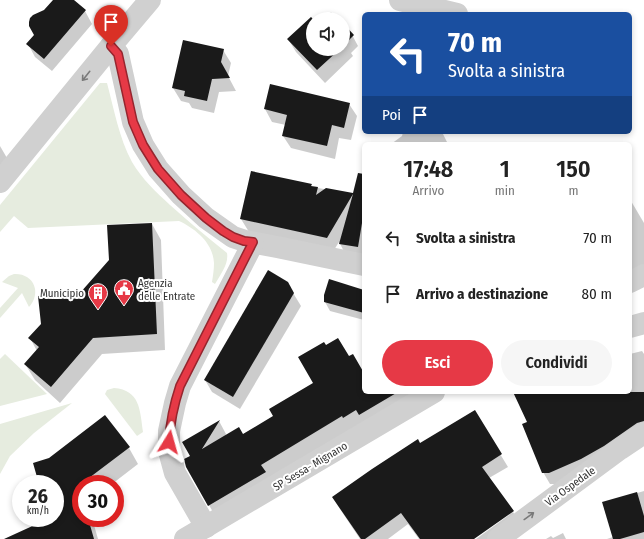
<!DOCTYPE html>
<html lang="it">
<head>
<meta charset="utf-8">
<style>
  body { margin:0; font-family:"Fira Sans Condensed",sans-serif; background:#f6f6f6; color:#222; height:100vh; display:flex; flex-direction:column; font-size:15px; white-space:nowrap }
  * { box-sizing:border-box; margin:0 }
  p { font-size:13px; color:#767676 }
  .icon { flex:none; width:22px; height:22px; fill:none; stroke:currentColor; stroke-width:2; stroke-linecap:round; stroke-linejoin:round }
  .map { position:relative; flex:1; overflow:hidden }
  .panel { position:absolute; left:362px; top:142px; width:270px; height:252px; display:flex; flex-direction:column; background:#fff; border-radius:6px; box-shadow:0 2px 6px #0003 }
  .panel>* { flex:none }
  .banner { position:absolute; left:362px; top:12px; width:270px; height:122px; border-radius:6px; box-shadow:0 2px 6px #0003; background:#1a4fa0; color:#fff; overflow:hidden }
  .buttons { position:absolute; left:306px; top:12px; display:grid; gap:8px }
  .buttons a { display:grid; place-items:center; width:44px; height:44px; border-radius:50%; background:#fff; box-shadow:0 2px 6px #0003; font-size:20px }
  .speed { position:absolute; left:12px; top:475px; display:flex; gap:8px; font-size:20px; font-weight:700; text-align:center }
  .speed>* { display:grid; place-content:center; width:52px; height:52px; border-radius:50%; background:#fff; box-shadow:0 2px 6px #0003; line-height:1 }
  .speed small { font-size:10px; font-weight:400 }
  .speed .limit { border:6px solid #d22; background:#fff; color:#111 }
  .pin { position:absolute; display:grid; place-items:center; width:34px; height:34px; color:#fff; margin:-41px -17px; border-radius:50% 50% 50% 0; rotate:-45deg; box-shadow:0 0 4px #0007 }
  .pin .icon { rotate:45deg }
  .me { position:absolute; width:44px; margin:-22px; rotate:8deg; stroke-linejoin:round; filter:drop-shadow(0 0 3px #0008) }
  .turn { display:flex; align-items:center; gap:14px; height:84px; padding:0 20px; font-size:18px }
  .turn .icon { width:52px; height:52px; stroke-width:2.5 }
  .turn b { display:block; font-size:28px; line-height:34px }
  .then { display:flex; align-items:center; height:38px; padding:0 20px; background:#0003; gap:8px; font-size:15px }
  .eta { display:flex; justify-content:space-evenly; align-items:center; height:68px; text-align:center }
  .eta b { font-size:24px; font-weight:600; line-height:28px }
  .cta { display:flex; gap:8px; margin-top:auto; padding:8px 20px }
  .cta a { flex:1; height:46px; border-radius:24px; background:#e63946; color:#fff; font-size:16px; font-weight:600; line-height:46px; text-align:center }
  .cta a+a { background:#f6f6f6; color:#222 }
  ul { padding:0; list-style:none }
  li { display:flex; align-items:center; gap:12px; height:56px; padding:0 20px }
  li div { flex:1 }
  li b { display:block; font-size:15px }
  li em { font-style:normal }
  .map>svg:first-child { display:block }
  .green { fill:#e6ecdf }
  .shadow { fill:#0003 }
  .building { fill:#1a1a1a }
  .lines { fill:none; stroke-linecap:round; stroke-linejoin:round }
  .minor { stroke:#d0d0d0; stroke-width:22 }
  .oneway { stroke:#7a7a7a }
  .route-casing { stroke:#96252e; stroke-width:10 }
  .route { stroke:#e63946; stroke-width:7 }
  .labels { text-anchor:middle; stroke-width:4; stroke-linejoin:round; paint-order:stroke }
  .poi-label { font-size:11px; fill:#333; stroke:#fff; text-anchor:start }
  .street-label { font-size:11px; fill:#333; stroke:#fff }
</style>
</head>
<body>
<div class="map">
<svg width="644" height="539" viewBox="0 0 644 539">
  <rect width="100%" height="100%" fill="#fff"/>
  <g class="green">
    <path d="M100,83h7c7,26 12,55 25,79 10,17 24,30 38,43 19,17 38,33 57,48 2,11 -7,22 -12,31l-3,-2c1,-6 2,-13 2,-19 -1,-20 -18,-34 -35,-42l-151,7 -14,-12 -14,16v-27z"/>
    <path d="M14,274c20,-1 28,19 15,33l-7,-14 -22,25v-10l18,-20 -16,-6 7,-6z"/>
    <polygon points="5,354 47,394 0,406 0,359"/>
    <path d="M114,388c26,2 26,22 29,44l-6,4 -32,-42 2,-4z"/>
    <polygon points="72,403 34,433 10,456 0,474 0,424"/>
  </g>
  <g class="shadow">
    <polygon points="54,0 72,0 85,11 92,24 52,71 35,57 28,44 35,35 45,11"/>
    <polygon points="331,12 338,19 323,19"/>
    <polygon points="313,20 313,49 343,49 343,24 351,33 358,46 351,53 353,56 325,83 296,52 288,39"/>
    <polygon points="223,50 231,63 228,76 236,91 219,92 214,113 192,108 189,103 181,101 173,88"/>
    <polygon points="349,104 357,116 351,140 339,138 335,159 291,148 283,136 286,125 272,122 265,109"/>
    <polygon points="403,132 438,132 438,133 443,134 448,144 391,144 402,136"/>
    <polygon points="0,146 7,158 0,166"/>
    <polygon points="364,175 364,260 347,257 339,242 334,250 249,232 241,219 311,185 312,187 354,194"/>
    <polygon points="630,201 631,201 644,223 644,266 630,273"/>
    <polygon points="152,224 161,240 165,350 102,354 60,403 35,380 25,364 37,351 30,338 80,294"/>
    <polygon points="287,283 301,306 240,409 212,392 205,380"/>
    <polygon points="364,291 364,320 330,311 325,302"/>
    <polygon points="326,346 349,357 361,370 364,368 364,392 427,392 217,519 187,467 191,456 219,421 226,434 225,437 242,435 274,416 314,384"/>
    <polygon points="642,351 644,354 644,434 556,484 550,484 543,472 520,392 630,392 630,354"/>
    <polygon points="474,411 508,467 489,478 472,539 419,539 408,524 388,539 360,539 340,509 333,498"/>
    <polygon points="129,448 138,464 112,484 81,484 81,518 92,518 98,539 7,539 50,518 55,518 55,484 40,484"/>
    <polygon points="644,491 644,539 607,539 613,537 603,503"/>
    <polygon points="513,512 520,523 497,539 476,539"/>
    <polygon points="563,533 566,539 546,539 551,536 553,538"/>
  </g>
  <g class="building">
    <polygon points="53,0 74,0 86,10 44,59 26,44 34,35 29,26 29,22 30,18 33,15 44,10"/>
    <polygon points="311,17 313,19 313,49 340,49 317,70 287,39"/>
    <polygon points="343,23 354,35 343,46"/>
    <polygon points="183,40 224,49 221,62 230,78 212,79 207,101 184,96 185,91 172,88"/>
    <polygon points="270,84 350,103 344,128 332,125 327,146 282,136 287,115 264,109"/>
    <polygon points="251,171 312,184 311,186 318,187 316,195 326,188 353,193 358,173 364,174 364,211 358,247 339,244 353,194 327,238 240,219"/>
    <polygon points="152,223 157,334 93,338 51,387 24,364 39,347 28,338 41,324 38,296 80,293 109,260 107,225"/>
    <polygon points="268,270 288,282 294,293 233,397 204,380"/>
    <polygon points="329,279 364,290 364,313 324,302 324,295"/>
    <polygon points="338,338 349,356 353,354 364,373 364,392 398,392 359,415 356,410 343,418 342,416 261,465 266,472 208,506 186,467 184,459 190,456 182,442 220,420 202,449 239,427 243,434 273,416 269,409 313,383 298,357 324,342 326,345"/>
    <polygon points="513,392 644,392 644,421 637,423 604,446 581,459 549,473 542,473 522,424 527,422"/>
    <polygon points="475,410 502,454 482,467 514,511 474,539 420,539 401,513 365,539 361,539 332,497 372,469 418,439 420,443"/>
    <polygon points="105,415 130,447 81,484 81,518 88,518 94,539 4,539 50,518 55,518 55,484 39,484 33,463 49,458"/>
    <polygon points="637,492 644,516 644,532 620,539 613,539 602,502"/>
  </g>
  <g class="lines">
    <g class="minor">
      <polyline points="400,0 457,14"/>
      <polyline points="111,46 118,54 133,122 143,145 158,169 181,195 206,218 233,237 245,241 277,247 364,265"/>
      <polyline points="0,182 111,46 150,0"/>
      <polyline points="630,282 644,275"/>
      <polyline points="630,327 644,323"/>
      <polyline points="206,527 175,473 169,451 169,431 175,403 180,386 253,243"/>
      <polyline points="185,539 434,392"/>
      <polyline points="498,539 620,449 644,433"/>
    </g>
  </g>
  <defs><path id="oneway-shaft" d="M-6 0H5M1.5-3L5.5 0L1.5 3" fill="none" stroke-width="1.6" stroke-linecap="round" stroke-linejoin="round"/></defs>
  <g class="oneway">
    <use href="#oneway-shaft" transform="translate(86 76) rotate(129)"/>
    <use href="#oneway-shaft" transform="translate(529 516) rotate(-36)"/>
  </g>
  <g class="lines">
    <g class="route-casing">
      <path id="route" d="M111,46l7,8 15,68 10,23 15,24 23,26 25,23 17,13 10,6 11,4 9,1 -73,144c-6,18 -10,37 -11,56"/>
    </g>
    <use href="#route" class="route"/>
  </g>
  <defs>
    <g id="civic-pin" transform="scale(1)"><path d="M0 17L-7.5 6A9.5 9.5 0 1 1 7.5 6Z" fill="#e63946" stroke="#fff"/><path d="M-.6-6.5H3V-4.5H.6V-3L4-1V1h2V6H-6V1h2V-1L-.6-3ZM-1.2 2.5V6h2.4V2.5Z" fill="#fff"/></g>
    <g id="building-pin" transform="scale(1)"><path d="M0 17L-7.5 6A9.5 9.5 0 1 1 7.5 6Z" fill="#e63946" stroke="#fff"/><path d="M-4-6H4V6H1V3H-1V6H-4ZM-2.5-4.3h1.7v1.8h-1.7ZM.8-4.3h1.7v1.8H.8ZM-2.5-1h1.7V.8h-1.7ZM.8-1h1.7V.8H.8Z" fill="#fff"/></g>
  </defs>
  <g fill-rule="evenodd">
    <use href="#civic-pin" x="124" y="289"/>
    <use href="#building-pin" x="98" y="293"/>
  </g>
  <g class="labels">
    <g class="poi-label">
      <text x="138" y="287">Agenzia<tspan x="138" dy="13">delle Entrate</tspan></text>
      <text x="84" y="297" text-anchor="end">Municipio</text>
    </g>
    <g class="street-label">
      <text transform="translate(310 466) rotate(-31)" y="4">SP Sessa- Mignano</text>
      <text transform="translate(570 486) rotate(-36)" y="4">Via Ospedale</text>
    </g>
  </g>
</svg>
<div class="buttons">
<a><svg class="icon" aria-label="sound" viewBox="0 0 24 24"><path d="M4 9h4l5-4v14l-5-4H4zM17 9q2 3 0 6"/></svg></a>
</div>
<div class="speed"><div>26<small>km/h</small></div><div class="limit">30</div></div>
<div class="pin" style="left:111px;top:46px;background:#d93025"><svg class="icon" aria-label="arrive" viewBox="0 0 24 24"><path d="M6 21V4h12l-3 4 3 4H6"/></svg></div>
<svg class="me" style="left:169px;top:442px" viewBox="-20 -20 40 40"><path d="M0-17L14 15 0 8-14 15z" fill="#e63946" stroke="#fff" stroke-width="4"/></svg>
<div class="banner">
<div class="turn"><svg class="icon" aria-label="left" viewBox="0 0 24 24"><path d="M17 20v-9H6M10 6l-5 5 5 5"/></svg><div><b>70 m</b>Svolta a sinistra</div></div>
<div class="then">Poi<svg class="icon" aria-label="arrive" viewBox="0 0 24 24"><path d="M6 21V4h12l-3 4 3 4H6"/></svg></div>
</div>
<section class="panel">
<div class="eta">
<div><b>17:48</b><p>Arrivo</p></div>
<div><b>1</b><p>min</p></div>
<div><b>150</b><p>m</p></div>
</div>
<ul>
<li><svg class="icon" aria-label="left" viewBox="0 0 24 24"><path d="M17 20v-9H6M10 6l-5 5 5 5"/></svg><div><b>Svolta a sinistra</b></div><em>70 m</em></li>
<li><svg class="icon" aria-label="arrive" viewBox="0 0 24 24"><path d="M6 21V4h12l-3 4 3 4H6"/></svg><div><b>Arrivo a destinazione</b></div><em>80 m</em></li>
</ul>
<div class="cta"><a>Esci</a><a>Condividi</a></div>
</section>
</div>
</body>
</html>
